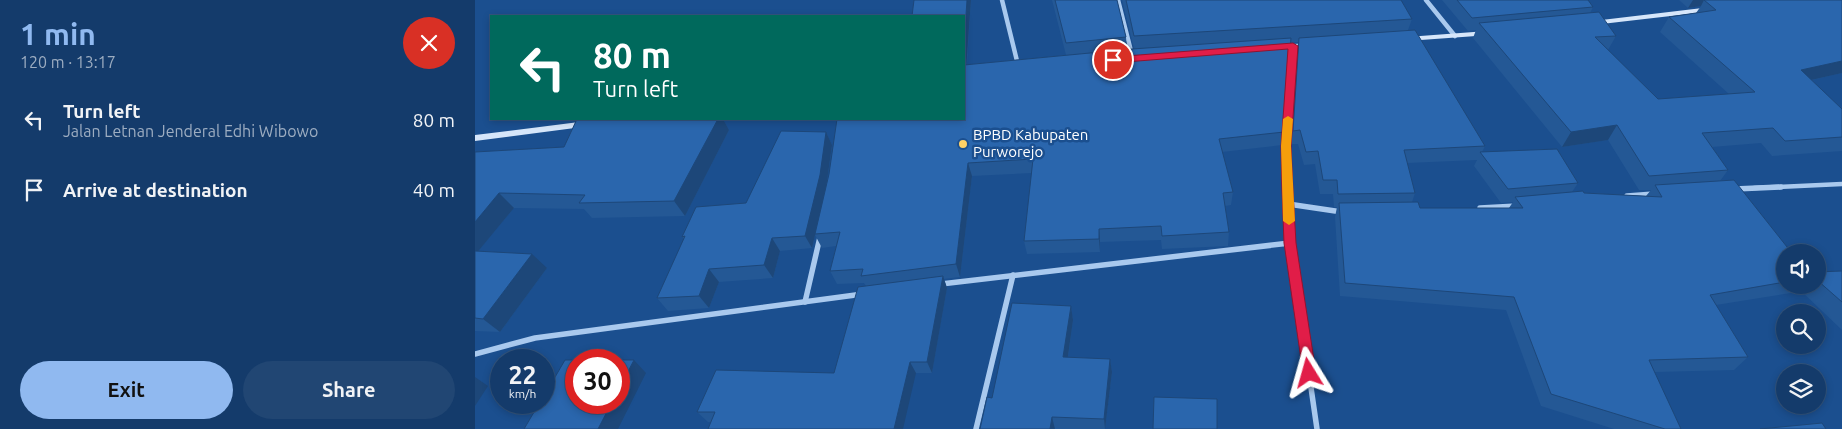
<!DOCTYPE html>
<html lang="en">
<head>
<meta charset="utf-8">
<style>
  body { margin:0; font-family:Ubuntu,sans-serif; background:#214673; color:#f1f3f6; height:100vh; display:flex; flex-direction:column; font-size:19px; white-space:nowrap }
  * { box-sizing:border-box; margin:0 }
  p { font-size:16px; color:#9dadc1 }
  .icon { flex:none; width:28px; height:28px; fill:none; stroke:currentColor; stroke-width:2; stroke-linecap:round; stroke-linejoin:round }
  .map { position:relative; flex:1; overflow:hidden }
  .sheet { display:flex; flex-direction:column; background:#143b6b; width:475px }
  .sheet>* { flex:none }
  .hud { position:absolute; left:15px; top:15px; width:475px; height:105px; border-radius:0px; box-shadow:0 2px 8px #0003,0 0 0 1px #33557e; background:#00695c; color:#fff; overflow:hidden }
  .buttons { position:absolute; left:1301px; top:244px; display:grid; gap:10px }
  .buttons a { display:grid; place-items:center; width:50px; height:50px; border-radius:50%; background:#143b6b; box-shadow:0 2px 8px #0003,0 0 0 1px #33557e; font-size:25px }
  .speed { position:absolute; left:15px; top:349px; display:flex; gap:10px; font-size:25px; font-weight:700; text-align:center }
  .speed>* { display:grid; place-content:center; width:65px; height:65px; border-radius:50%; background:#143b6b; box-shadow:0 2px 8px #0003,0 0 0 1px #33557e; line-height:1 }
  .speed small { font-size:12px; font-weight:400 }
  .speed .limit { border:8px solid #d22; background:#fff; color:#111 }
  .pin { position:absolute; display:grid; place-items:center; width:42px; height:42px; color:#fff; margin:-21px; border:2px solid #fff; border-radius:50%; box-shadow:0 1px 5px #0007 }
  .me { position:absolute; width:55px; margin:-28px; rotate:352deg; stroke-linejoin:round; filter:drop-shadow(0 0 4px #0008) }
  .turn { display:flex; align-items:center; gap:18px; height:105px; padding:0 20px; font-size:22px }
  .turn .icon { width:65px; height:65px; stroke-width:2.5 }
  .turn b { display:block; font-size:35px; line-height:42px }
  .round { display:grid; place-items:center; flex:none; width:52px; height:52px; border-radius:26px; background:#214673 }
  .overview { display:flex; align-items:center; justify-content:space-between; height:85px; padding:0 20px }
  h1 { font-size:30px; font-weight:600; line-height:38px; color:#90b9f0 }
  .button { display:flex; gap:10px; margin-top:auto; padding:10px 20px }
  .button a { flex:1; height:58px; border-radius:30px; background:#90b9f0; color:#111; font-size:20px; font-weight:600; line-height:58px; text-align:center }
  .button a+a { background:#214673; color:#f1f3f6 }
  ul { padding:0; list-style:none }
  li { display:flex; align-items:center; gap:15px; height:70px; padding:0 20px }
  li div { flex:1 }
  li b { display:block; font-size:19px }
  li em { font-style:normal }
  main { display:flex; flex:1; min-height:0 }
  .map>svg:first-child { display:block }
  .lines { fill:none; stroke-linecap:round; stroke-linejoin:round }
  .street-far1 { stroke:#a9c9ee; stroke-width:4.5 }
  .street { stroke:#a9c9ee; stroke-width:5.5 }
  .secondary { fill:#d6e6fa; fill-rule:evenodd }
  .wall { fill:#245895; fill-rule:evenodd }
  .shaded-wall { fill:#1d4779 }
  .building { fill:#2a66ad; stroke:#1d4779 }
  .route { fill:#e11d48; stroke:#92132f }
  .slow { fill:#f59e0b }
  .poi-dot { fill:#ffd166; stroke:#1b4f8f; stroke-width:2 }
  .labels { text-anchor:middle; stroke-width:5; stroke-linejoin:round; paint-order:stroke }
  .poi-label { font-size:15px; fill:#fff; stroke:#1b4f8f; text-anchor:start }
</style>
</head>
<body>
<main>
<section class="sheet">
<div class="overview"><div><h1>1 min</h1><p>120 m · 13:17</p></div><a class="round" style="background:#d93025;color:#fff"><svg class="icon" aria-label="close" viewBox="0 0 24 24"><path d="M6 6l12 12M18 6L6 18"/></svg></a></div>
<ul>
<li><svg class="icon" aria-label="left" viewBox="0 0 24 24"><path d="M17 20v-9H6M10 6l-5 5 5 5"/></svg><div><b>Turn left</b><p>Jalan Letnan Jenderal Edhi Wibowo</p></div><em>80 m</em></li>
<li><svg class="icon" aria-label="arrive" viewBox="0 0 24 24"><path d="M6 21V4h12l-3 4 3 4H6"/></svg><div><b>Arrive at destination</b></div><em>40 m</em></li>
</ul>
<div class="button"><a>Exit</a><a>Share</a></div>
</section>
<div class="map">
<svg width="1367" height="429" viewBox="0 0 1367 429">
  <rect width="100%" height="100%" fill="#1b4f8f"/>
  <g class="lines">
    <g class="street-far1">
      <polyline points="527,0 543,65"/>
      <polyline points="643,0 657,55"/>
      <polyline points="951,0 980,36"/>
      <polyline points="813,188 811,146 818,46"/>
      <polyline points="1279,188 1367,184"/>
    </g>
    <g class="street">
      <polyline points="813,187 815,243 842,429"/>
      <polyline points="1260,189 1306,187"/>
      <polyline points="1152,196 1179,194"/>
      <polyline points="813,204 867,212"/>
      <polyline points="1005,208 1042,206"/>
      <polyline points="466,284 815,243"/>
      <polyline points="330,302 345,237"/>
      <polyline points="0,354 60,338 388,294"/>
      <polyline points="501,429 538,275"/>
    </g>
    <g class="secondary">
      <polygon points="1236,7 1240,9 1239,11 1118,25 1114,23 1118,21"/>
      <polygon points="1012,31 1015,31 1015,35 932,41 928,39 932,37"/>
      <polygon points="835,43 839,45 838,47 802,49 798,47 802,45"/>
      <polygon points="112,121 115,122 116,124 115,126 0,141 0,135"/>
    </g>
  </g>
  <g class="wall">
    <path d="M439,0h57l-4,65 99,-10 -14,-55h65l9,37 1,13 7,-1 -12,-49h279l11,19 -4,11 77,116 -3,6 96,31 -6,9 74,4 5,-6h-12l-31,-50 -46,7 -89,-109 3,-8 -8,1 -26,-31h146l5,7 -3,6 26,23 -8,14 50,49 71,-5 -69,-62 9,-15 27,-4 5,-7 -13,2 -9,-8h163v73l-30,7 30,29v42l-70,5 -11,-13 -49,4 16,23 -8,11 65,71v33h32v-13l25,-1v59l-43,-41 -2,3 -81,13 32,52 -14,13 -79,2 10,57h-51l-73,-23 -35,-96 -166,-14 -5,-79 2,-10h-3l-1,-13h-13l-5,-30 -11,1 -6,-21h-8l7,-93 1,-9 -8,1 -6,89 -2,13 -60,7 11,40 -2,13 -6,1 4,26 -1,14 -66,3 -1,-9 -61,2v10l-73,2 -3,-13 8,-68 -60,3 -12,101 -16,2 3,9 -15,85h-16l-205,49h-3l-11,-10 137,-39 32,-87 -2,-3 -27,1 -7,-13 6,-25 -14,2 -7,-13 -3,13 -32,3 -7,27 -54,4 -10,26 -41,3 -11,-13 27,-59 -2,-2 64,-34 80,-71 6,13 -6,42 138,-68zM1002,160l-3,6 27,37 12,-1 -4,6h-89l-8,-6 3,-9 -8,-30z"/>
    <polygon points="102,119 248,119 254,130 210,216 117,218 109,209 39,208 3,251 72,268 25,332 0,331 0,152 89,147"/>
    <polygon points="596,306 598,320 593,357 635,359 637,372 630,429 505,429"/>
  </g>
  <g class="shaded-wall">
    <polygon points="492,0 496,0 491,69 489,70 489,45"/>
    <polygon points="1218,0 1229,0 1226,6 1213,8"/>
    <polygon points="1367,61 1367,73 1314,85 1326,70"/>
    <polygon points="243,119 248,119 254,130 210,216 199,201"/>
    <polygon points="1142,125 1133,140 1087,147 1096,132"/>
    <polygon points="351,132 357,145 351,188 337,248 330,236"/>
    <polygon points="493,163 497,176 485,277 481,264"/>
    <polygon points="24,193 39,208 0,255 0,222"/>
    <polygon points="624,229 625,242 625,252 624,239"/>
    <polygon points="297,238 305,251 298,278 289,265"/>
    <polygon points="57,254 72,268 25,332 8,319"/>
    <polygon points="234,269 244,282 234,308 224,296"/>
    <polygon points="468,276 472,288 457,373 452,362"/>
    <polygon points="596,306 598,320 591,370 588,357"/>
    <polygon points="635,359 637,372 630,429 629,419"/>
    <polygon points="159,360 171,373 143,429 123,429 137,402 144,402 144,389"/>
    <polygon points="435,362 441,373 428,429 419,429"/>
    <polygon points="0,377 13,386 0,406"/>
    <polygon points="577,417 580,429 575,429"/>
  </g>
  <g class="building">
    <polygon points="439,0 492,0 489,45 489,16 437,16"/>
    <polygon points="580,0 642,0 651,37 591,43"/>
    <polygon points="651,0 926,0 937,19 659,36"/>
    <polygon points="982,0 1113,0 1118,7 997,18"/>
    <polygon points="1229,0 1367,0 1367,61 1326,70 1367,109 1367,137 1310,141 1298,128 1227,133 1253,170 1174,176 1142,125 1096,132 1004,23 1124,12 1141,36 1120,37 1183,99 1280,92 1194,17 1241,10"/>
    <polygon points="940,30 1010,146 929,150 940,193 863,194 862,180 848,180 843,151 831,152 825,130 818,131 824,38"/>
    <polygon points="816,38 809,132 744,139 758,192 748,193 754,232 687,236 686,226 624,229 624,239 549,241 558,159 493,163 481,264 386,276 388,269 355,271 365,232 340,234 354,174 362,119 489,119 489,65 657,49"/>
    <polygon points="102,119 243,119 199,201 104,203 110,195 24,193 0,222 0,152 89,147"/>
    <polygon points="306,131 351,132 345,175 330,236 297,238 289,265 234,269 224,296 182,298 210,236 207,237 221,207 271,203"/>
    <polygon points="1082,149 1103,183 1033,189 1005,152"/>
    <polygon points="1259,180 1316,252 1310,252 1310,282 1235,295 1273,357 1174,360 1206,429 1190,429 1076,394 1039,297 870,283 864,203 943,202 945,208 1048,208 1040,197 1108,191 1109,193 1187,197 1180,185"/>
    <polygon points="0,251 57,254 8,319 0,318"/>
    <polygon points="1367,271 1367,302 1342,280 1342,272"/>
    <polygon points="468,276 452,362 435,362 419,429 233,429 240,412 222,412 241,370 359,373 383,287"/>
    <polygon points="537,303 596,306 588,357 635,359 629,419 577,417 575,429 505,429 512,397 517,398"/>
    <polygon points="90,360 120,360 101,360 101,402 137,402 123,429 49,429 65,402 69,402 69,396"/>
    <polygon points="144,360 159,360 144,389"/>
    <polygon points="679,397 742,399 742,429 678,429"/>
    <polygon points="1347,423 1351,429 1285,429"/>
  </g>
  <polygon class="route" points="818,43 823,46 816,146 818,191 821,243 841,373 839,378 834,379 829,378 828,373 809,243 807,191 806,146 813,49 638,63 634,60 638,57"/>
  <polygon class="slow" points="813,116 818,119 816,146 820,221 814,225 808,221 806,146 808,119"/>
  <circle class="poi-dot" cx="488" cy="144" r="5"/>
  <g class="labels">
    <g class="poi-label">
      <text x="498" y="140">BPBD Kabupaten<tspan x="498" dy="17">Purworejo</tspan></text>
    </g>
  </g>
</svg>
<div class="buttons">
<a><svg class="icon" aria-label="sound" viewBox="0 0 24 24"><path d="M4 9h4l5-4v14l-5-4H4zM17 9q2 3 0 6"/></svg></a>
<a><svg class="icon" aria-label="search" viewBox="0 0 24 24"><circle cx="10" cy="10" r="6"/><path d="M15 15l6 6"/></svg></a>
<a><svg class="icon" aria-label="layers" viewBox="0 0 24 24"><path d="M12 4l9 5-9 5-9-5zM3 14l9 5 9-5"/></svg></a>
</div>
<div class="speed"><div>22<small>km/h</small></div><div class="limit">30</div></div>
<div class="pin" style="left:638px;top:60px;background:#d93025"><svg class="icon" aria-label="arrive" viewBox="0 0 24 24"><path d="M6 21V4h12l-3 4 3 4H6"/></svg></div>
<svg class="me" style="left:834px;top:373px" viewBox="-20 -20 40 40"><path d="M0-17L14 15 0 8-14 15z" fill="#e11d48" stroke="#fff" stroke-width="4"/></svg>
<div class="hud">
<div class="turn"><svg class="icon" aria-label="left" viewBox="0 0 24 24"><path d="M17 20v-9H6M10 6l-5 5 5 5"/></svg><div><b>80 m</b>Turn left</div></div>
</div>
</div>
</main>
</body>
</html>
